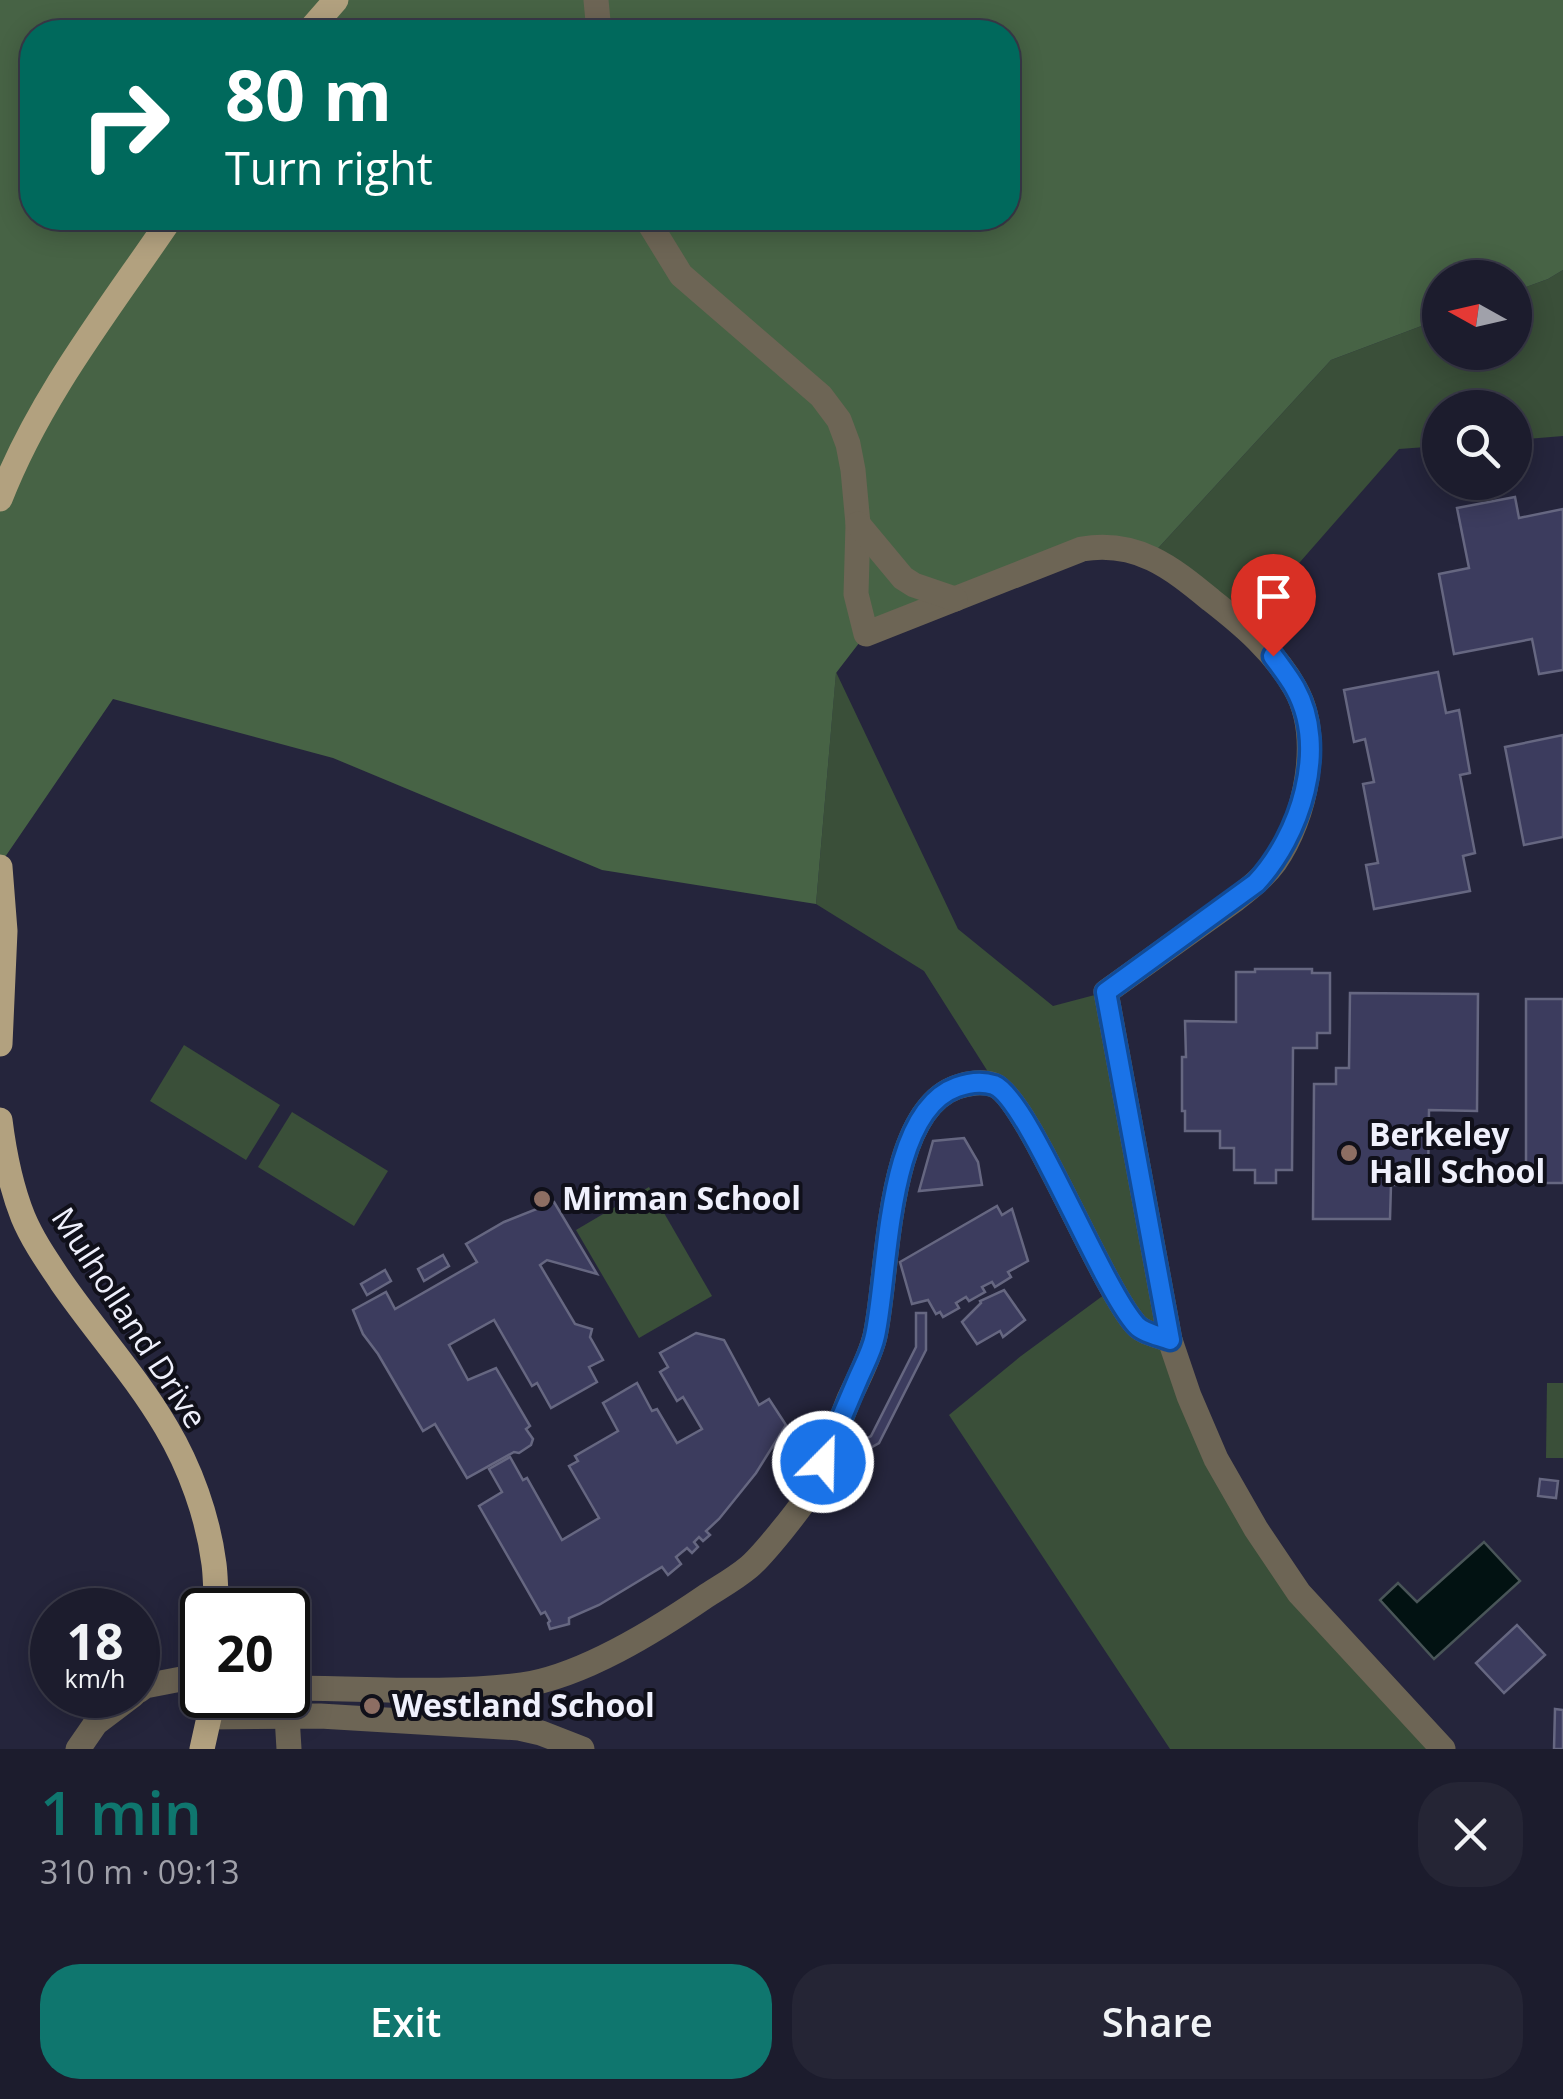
<!DOCTYPE html>
<html lang="en">
<head>
<meta charset="utf-8">
<style>
  body { margin:0; font-family:"Open Sans",sans-serif; background:#252535; color:#f1f3f6; height:100vh; display:flex; flex-direction:column; font-size:38px; white-space:nowrap }
  * { box-sizing:border-box; margin:0 }
  p { font-size:32px; color:#a0a1aa }
  .icon { flex:none; width:55px; height:55px; fill:none; stroke:currentColor; stroke-width:2; stroke-linecap:round; stroke-linejoin:round }
  .map { position:relative; height:1749px; overflow:hidden }
  .side { display:flex; flex-direction:column; background:#1c1c2d; flex:1 }
  .side>* { flex:none }
  .top-card { position:absolute; left:20px; top:20px; width:1000px; height:210px; border-radius:40px; box-shadow:0 5px 25px #0003,0 0 0 2px #3a3a49; background:#00695c; color:#fff; overflow:hidden }
  .needle { width:65px; rotate:278deg }
  .fabs { position:absolute; left:1422px; top:260px; display:grid; gap:20px }
  .fabs a { display:grid; place-items:center; width:110px; height:110px; border-radius:50%; background:#1c1c2d; box-shadow:0 5px 25px #0003,0 0 0 2px #3a3a49; font-size:50px }
  .speed { position:absolute; left:30px; top:1588px; display:flex; gap:20px; font-size:50px; font-weight:700; text-align:center }
  .speed>* { display:grid; place-content:center; width:130px; height:130px; border-radius:50%; background:#1c1c2d; box-shadow:0 5px 25px #0003,0 0 0 2px #3a3a49; line-height:1 }
  .speed small { font-size:25px; font-weight:400 }
  .speed .limit { border:5px solid #111; border-radius:15px; background:#fff; color:#111 }
  .pin { position:absolute; display:grid; place-items:center; width:85px; height:85px; color:#fff; margin:-102px -42px; border-radius:50% 50% 50% 0; rotate:-45deg; box-shadow:0 0 10px #0007 }
  .pin .icon { rotate:45deg }
  .me { position:absolute; width:110px; margin:-55px; rotate:23deg; stroke-linejoin:round; filter:drop-shadow(0 0 8px #0008) }
  .turn { display:flex; align-items:center; gap:35px; height:210px; padding:0 40px; font-size:45px }
  .turn .icon { width:130px; height:130px; stroke-width:2.5 }
  .turn b { display:block; font-size:70px; line-height:85px }
  .round { display:grid; place-items:center; flex:none; width:105px; height:105px; border-radius:40px; background:#252535 }
  .summary { display:flex; align-items:center; justify-content:space-between; height:170px; padding:0 40px }
  h1 { font-size:60px; font-weight:600; line-height:75px; color:#0f766e }
  .button { display:flex; gap:20px; margin-top:auto; padding:20px 40px }
  .button a { flex:1; height:115px; border-radius:40px; background:#0f766e; color:#fff; font-size:40px; font-weight:600; line-height:115px; text-align:center }
  .button a+a { background:#252535; color:#f1f3f6 }
  .map>svg:first-child { display:block }
  .green { fill:#3a4f39 }
  .forest { fill:#476345; fill-rule:evenodd }
  .water { fill:#021212; stroke:#495558; stroke-width:2.5 }
  .building { fill:#3c3c5e; stroke:#666781; stroke-width:2.5 }
  .lines { fill:none; stroke-linecap:round; stroke-linejoin:round }
  .minor { stroke:#6d6555; stroke-width:25 }
  .major { stroke:#b2a17f; stroke-width:25 }
  .route-casing { stroke:#114b97; stroke-width:25 }
  .route { stroke:#1a73e8; stroke-width:18 }
  .education-dot { fill:#8d6e63; stroke:#10101a; stroke-width:4 }
  .labels { text-anchor:middle; stroke-width:8; stroke-linejoin:round; paint-order:stroke }
  .poi-label { font-size:32px; font-weight:bold; fill:#eff0fc; stroke:#10101a; text-anchor:start }
  .street-label { font-size:32px; fill:#eff0fc; stroke:#10101a }
</style>
</head>
<body>
<div class="map">
<svg width="1563" height="1749" viewBox="0 0 1563 1749">
  <rect width="100%" height="100%" fill="#25253c"/>
  <g class="green">
    <polygon points="1563,270 1563,436 1515,440 1515,408 1440,408 1440,446 1399,449 1244,626 1150,557 1331,360 1440,319 1440,352 1515,352 1515,291 1548,279"/>
    <polygon points="836,672 958,929 1053,1006 1106,992 1170,1340 1256,1529 1443,1749 1170,1749 949,1415 1021,1356 1112,1289 997,1086 924,971 816,904"/>
    <polygon points="184,1045 280,1105 246,1160 150,1101"/>
    <polygon points="292,1112 388,1171 354,1226 258,1167"/>
    <polygon points="649,1187 712,1296 639,1338 576,1230"/>
    <polygon points="1547,1383 1563,1383 1563,1458 1546,1458"/>
  </g>
  <path class="forest" d="M0,0h1563v270l-15,9 -33,12v-13h-75v41l-109,41 -181,197 -32,-10 -252,87 -30,39 -20,231 -214,-34 -269,-112 -220,-59 -110,161 -3,-2zM32,32h976v186h-976z"/>
  <polygon class="water" points="1484,1542 1520,1581 1434,1659 1380,1600 1398,1583 1417,1602"/>
  <g class="building">
    <polygon points="1515,497 1519,518 1563,509 1563,670 1539,674 1532,639 1454,654 1439,574 1469,568 1457,508"/>
    <polygon points="1438,672 1446,713 1459,710 1470,773 1460,775 1475,853 1463,856 1470,891 1374,909 1366,865 1378,863 1363,784 1374,782 1365,739 1354,742 1344,690"/>
    <polygon points="1563,735 1563,837 1524,845 1505,747"/>
    <polygon points="1255,969 1312,969 1312,973 1330,973 1330,1033 1317,1033 1317,1048 1293,1048 1292,1170 1276,1170 1276,1183 1255,1183 1255,1170 1234,1170 1234,1148 1220,1148 1220,1131 1185,1131 1185,1111 1182,1111 1182,1057 1186,1057 1185,1021 1236,1022 1236,972 1255,972"/>
    <polygon points="1350,993 1478,994 1477,1111 1429,1110 1428,1185 1391,1185 1390,1219 1313,1219 1314,1084 1336,1084 1336,1068 1349,1068"/>
    <rect x="1526" y="999" width="37" height="184"/>
    <polygon points="964,1138 978,1162 982,1185 919,1191 933,1141"/>
    <polygon points="554,1202 597,1274 547,1260 540,1265 575,1324 592,1329 590,1337 603,1360 589,1367 597,1382 551,1408 537,1383 532,1386 494,1320 449,1345 468,1380 496,1368 530,1426 526,1429 533,1439 531,1445 519,1453 514,1452 467,1478 435,1424 423,1431 378,1354 363,1334 353,1310 386,1292 395,1309 477,1262 466,1244 504,1222"/>
    <polygon points="997,1206 1002,1215 1012,1209 1028,1261 1008,1272 1011,1277 995,1287 992,1282 982,1287 985,1292 969,1301 966,1297 956,1303 959,1308 943,1317 940,1312 936,1314 928,1300 912,1304 900,1262"/>
    <polygon points="443,1255 449,1266 424,1281 418,1269"/>
    <polygon points="385,1270 391,1281 367,1295 361,1284"/>
    <polygon points="1004,1290 1025,1320 1003,1337 1000,1331 977,1344 962,1322 981,1303 980,1301"/>
    <polygon points="916,1313 926,1313 926,1350 879,1443 842,1464 837,1455 871,1436 916,1347"/>
    <polygon points="696,1333 724,1340 759,1405 769,1399 786,1425 756,1473 719,1519 706,1531 710,1535 703,1541 699,1537 694,1542 698,1547 692,1553 687,1548 676,1557 681,1564 668,1575 662,1567 599,1605 569,1618 569,1624 550,1629 548,1623 550,1621 545,1612 541,1614 479,1506 502,1492 489,1469 510,1457 523,1480 527,1478 562,1540 599,1518 569,1466 578,1461 575,1456 618,1431 603,1403 637,1383 652,1411 657,1409 677,1443 702,1429 683,1397 677,1401 660,1372 668,1367 660,1353"/>
    <polygon points="1540,1479 1558,1481 1556,1498 1538,1496"/>
    <polygon points="1517,1625 1545,1655 1504,1693 1476,1663"/>
    <polygon points="1555,1709 1563,1710 1563,1749 1554,1749"/>
  </g>
  <g class="lines">
    <g class="minor">
      <polyline points="596,0 599,32"/>
      <path d="M646,218l35,57 140,121 18,24 9,24 5,26 5,54 -2,70 10,40 216,-85c55,-9 89,18 129,51 32,25 64,52 84,88 28,49 11,130 -20,174 -11,15 -25,26 -39,37l-130,93 64,348 19,56 27,63 40,70 43,64 144,156"/>
      <polyline points="858,524 903,578 914,585 955,599"/>
      <path d="M288,1688c77,0 157,7 234,-3 61,-9 133,-54 184,-89 14,-9 30,-18 43,-29 13,-11 55,-62 62,-77 15,-29 26,-61 38,-91 9,-20 21,-42 26,-63 14,-62 10,-224 82,-249 11,-4 26,-6 37,-2 34,13 106,200 142,240 7,8 24,11 34,15"/>
      <polyline points="138,1691 145,1686 202,1675"/>
      <polyline points="287,1716 289,1749"/>
      <polyline points="209,1717 320,1716 519,1728 541,1733 582,1749"/>
      <polyline points="78,1749 96,1723 133,1695"/>
    </g>
    <g class="major">
      <polyline points="308,32 336,0"/>
      <path d="M0,499c40,-103 110,-191 171,-281"/>
      <polyline points="0,867 5,931 0,1044"/>
      <path d="M0,1120c4,32 11,67 23,97 10,24 25,45 39,66 34,49 74,93 104,144 24,40 42,90 48,137 2,15 1,31 4,46"/>
      <polyline points="202,1749 214,1695"/>
    </g>
  </g>
  <g class="lines">
    <g class="route-casing">
      <path id="route" d="M823,1462c11,-27 23,-55 35,-83 6,-14 14,-28 17,-43 14,-62 10,-224 82,-249 11,-4 25,-6 37,-2 34,13 106,200 142,240 7,8 24,11 34,15l-64,-348 150,-109c44,-47 73,-134 39,-195 -6,-11 -15,-22 -22,-32"/>
    </g>
    <use href="#route" class="route"/>
  </g>
  <g class="education-dot">
    <circle cx="1349" cy="1153" r="10"/>
    <circle cx="542" cy="1199" r="10"/>
    <circle cx="372" cy="1706" r="10"/>
  </g>
  <g class="labels">
    <g class="poi-label">
      <text x="1369" y="1146">Berkeley<tspan x="1369" dy="37">Hall School</tspan></text>
      <text x="562" y="1210">Mirman School</text>
      <text x="392" y="1717">Westland School</text>
    </g>
    <g class="street-label">
      <text transform="translate(129 1318) rotate(57)" y="11">Mulholland Drive</text>
    </g>
  </g>
</svg>
<div class="fabs">
<a><svg class="needle" viewBox="-14 -14 28 28"><path d="M0-13l5 13h-10z" fill="#e53935"/><path d="M0 13l5-13h-10z" fill="#a0a1aa"/></svg></a>
<a><svg class="icon" aria-label="search" viewBox="0 0 24 24"><circle cx="10" cy="10" r="6"/><path d="M15 15l6 6"/></svg></a>
</div>
<div class="speed"><div>18<small>km/h</small></div><div class="limit">20</div></div>
<div class="pin" style="left:1273px;top:656px;background:#d93025"><svg class="icon" aria-label="arrive" viewBox="0 0 24 24"><path d="M6 21V4h12l-3 4 3 4H6"/></svg></div>
<svg class="me" style="left:823px;top:1462px" viewBox="-20 -20 40 40"><circle r="17" fill="#1a73e8" stroke="#fff" stroke-width="3"/><path d="M0-11L8 9 0 5-8 9z" fill="#fff"/></svg>
<div class="top-card">
<div class="turn"><svg class="icon" aria-label="right" viewBox="0 0 24 24"><path d="M7 20v-9h11M14 6l5 5-5 5"/></svg><div><b>80 m</b>Turn right</div></div>
</div>
</div>
<section class="side">
<div class="summary"><div><h1>1 min</h1><p>310 m · 09:13</p></div><a class="round"><svg class="icon" aria-label="close" viewBox="0 0 24 24"><path d="M6 6l12 12M18 6L6 18"/></svg></a></div>
<div class="button"><a>Exit</a><a>Share</a></div>
</section>
</body>
</html>
